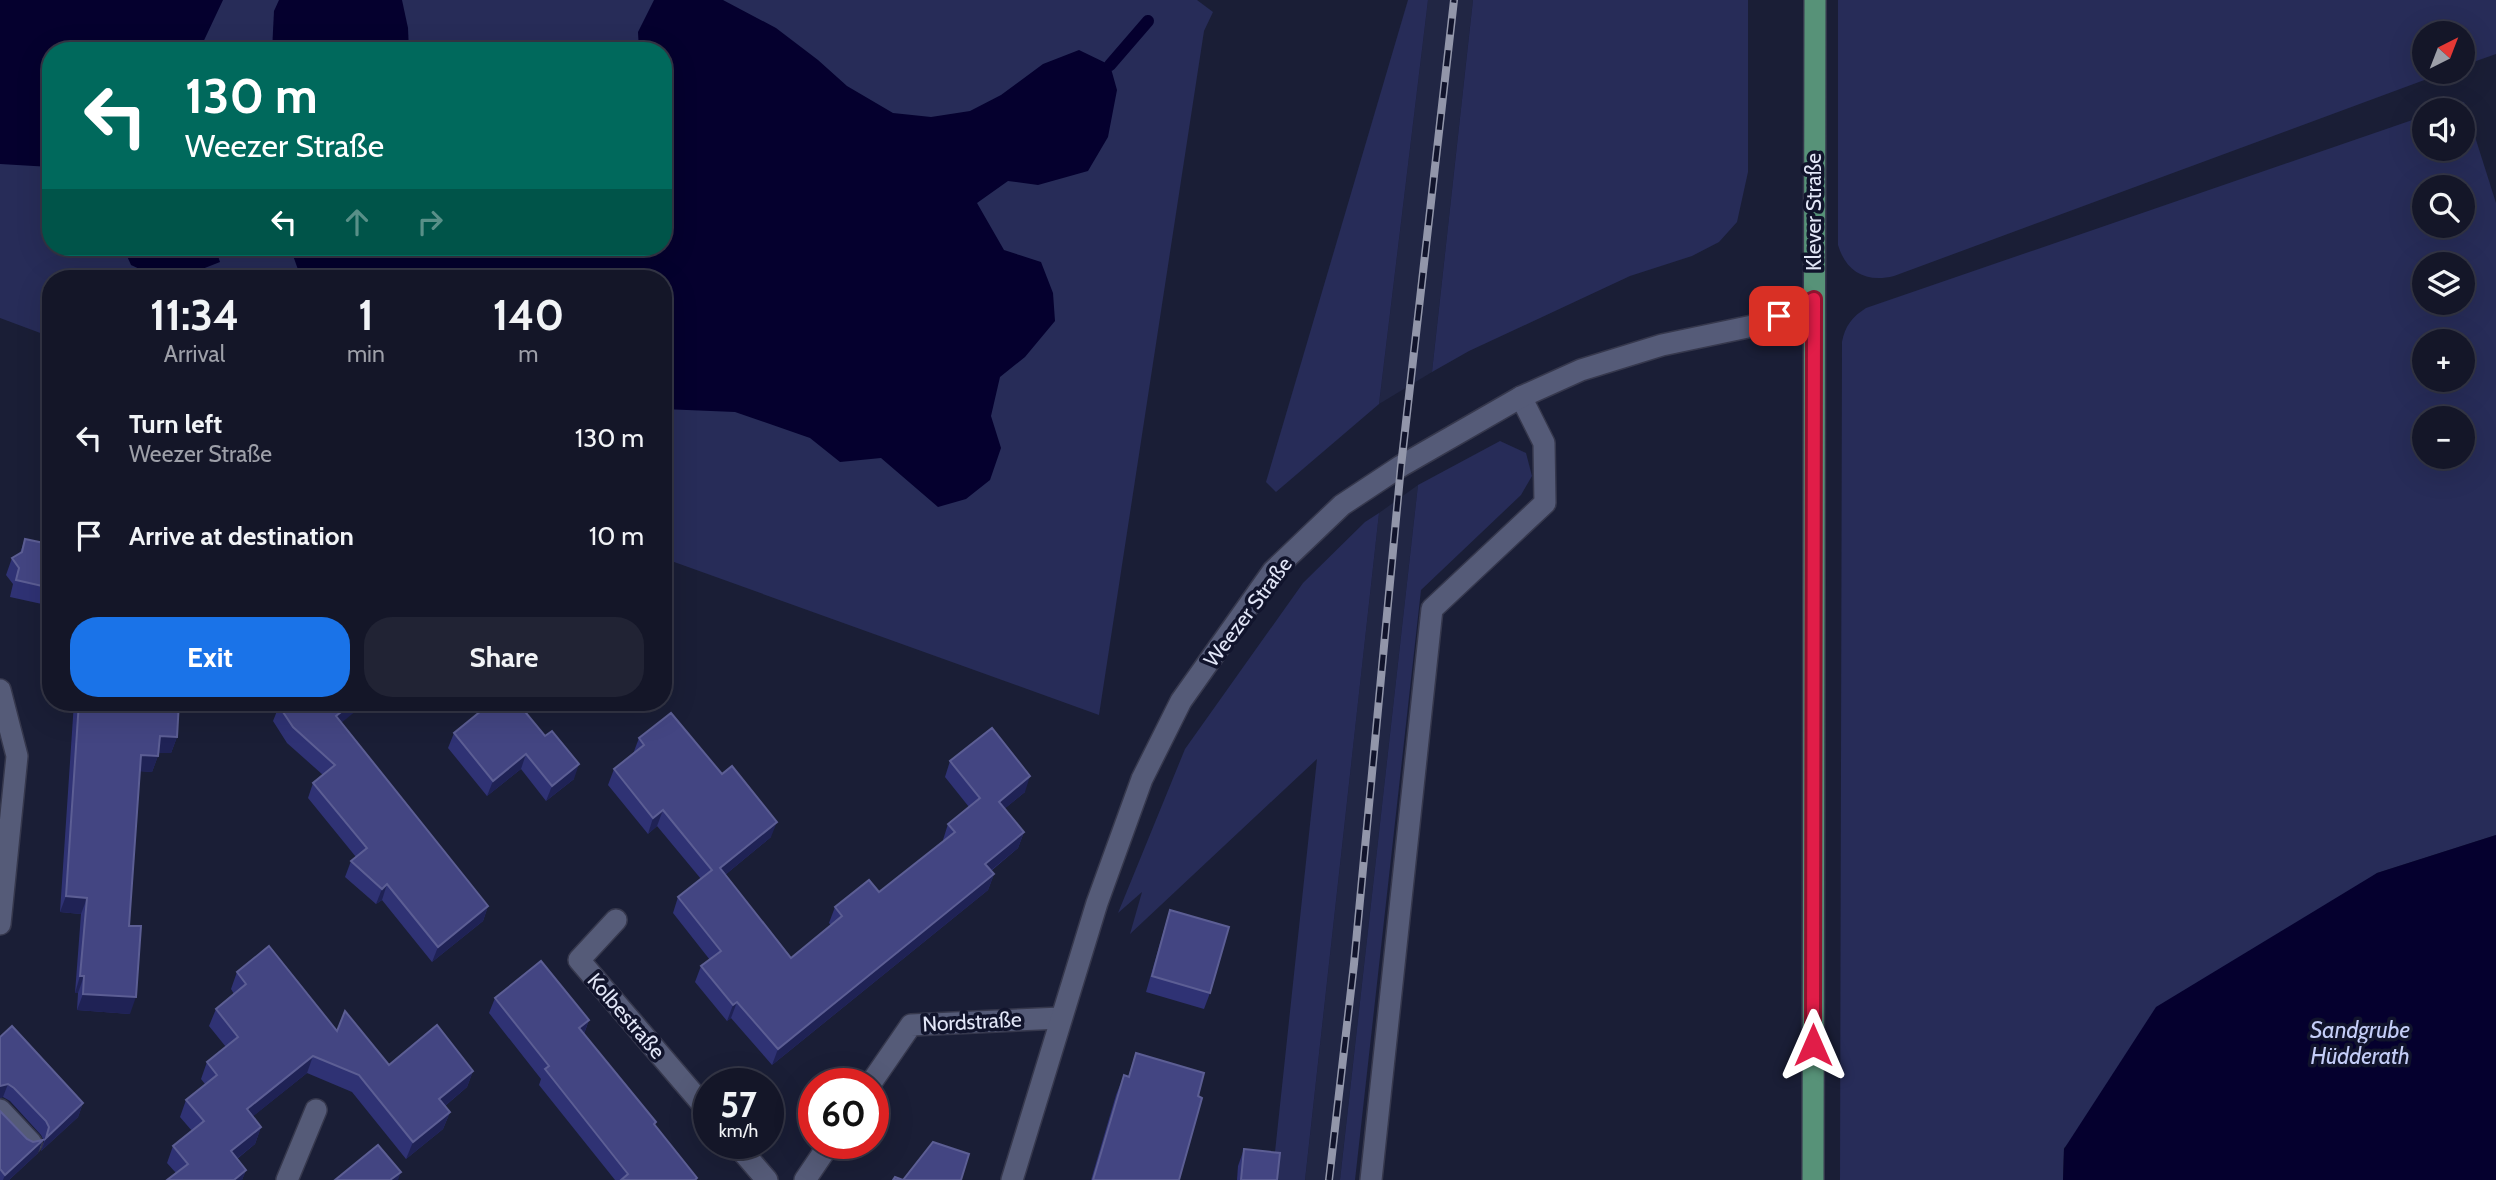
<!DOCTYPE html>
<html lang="en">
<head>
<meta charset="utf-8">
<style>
  body { margin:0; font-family:Cabin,sans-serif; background:#212334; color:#f1f3f6; height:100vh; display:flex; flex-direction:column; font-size:26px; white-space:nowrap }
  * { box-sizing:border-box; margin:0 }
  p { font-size:23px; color:#9d9fa8 }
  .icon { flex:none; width:38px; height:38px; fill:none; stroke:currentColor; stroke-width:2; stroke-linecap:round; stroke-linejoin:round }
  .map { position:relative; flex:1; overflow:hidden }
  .sheet { position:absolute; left:42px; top:270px; width:630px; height:441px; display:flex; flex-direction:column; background:#141628; border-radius:28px; box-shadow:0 7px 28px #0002,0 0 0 2px #333545 }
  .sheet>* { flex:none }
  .hud { position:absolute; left:42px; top:42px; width:630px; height:214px; border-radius:28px; box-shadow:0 7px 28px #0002,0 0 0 2px #333545; background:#00695c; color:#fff; overflow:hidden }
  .needle { width:46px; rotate:42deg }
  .tools { position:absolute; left:2412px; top:21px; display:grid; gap:14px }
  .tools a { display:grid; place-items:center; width:63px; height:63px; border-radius:50%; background:#141628; box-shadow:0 7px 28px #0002,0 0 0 2px #333545; font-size:35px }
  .speed { position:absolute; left:693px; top:1068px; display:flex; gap:14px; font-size:35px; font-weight:700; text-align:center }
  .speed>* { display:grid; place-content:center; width:91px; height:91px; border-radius:50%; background:#141628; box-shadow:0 7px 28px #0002,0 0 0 2px #333545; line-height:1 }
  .speed small { font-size:18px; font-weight:400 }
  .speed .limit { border:10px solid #d22; background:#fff; color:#111 }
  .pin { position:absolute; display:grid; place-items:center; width:60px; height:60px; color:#fff; margin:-30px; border-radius:14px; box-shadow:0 4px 10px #0006 }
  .me { position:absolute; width:77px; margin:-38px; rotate:0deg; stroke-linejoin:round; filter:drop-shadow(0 0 5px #0008) }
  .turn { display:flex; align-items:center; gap:24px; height:147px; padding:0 28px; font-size:32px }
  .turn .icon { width:91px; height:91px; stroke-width:2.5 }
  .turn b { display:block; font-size:49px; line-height:60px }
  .lanes { display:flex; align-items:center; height:66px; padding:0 28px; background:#0003; justify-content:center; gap:35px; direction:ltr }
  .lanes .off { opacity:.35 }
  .eta { display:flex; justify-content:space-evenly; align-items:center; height:119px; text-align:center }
  .eta b { font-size:42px; font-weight:700; line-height:49px }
  .cta { display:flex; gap:14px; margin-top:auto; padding:14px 28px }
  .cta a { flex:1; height:80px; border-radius:28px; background:#1a73e8; color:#fff; font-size:28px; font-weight:700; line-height:80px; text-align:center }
  .cta a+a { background:#212334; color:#f1f3f6 }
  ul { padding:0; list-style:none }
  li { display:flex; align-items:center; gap:21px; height:98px; padding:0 28px }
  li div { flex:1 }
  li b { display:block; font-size:26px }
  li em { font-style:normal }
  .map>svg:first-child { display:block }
  .built { fill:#212644 }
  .green { fill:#272c58; fill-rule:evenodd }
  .water { fill:#05002e }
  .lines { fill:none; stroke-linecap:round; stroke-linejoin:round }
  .stream { stroke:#05002e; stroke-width:12 }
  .lane-casing { stroke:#36384d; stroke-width:24 }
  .street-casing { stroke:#36384d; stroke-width:24 }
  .primary-casing { stroke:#36384d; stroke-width:24 }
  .lane { stroke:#555b78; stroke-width:21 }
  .street { stroke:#555b78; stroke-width:21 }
  .primary { stroke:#579278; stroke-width:21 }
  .rail-casing { stroke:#9296aa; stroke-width:8 }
  .rail { stroke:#11142c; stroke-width:5; stroke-dasharray:16; stroke-linecap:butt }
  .wall { fill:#2f3274 }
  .shaded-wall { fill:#1f2255 }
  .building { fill:#434582; stroke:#5c5e94; stroke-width:2 }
  .route-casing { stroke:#92132f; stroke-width:18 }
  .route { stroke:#e11d48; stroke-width:12 }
  .labels { text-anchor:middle; stroke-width:7; stroke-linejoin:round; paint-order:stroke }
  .street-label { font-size:21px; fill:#e2e6f7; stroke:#11142c }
  .water-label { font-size:23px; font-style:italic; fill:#c4cdf7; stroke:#11142c }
</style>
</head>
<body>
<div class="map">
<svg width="2496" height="1180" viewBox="0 0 2496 1180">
  <rect width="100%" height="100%" fill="#1a1e36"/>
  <g class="built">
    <polygon points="1428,0 1473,0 1432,372 1379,404"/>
    <polygon points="1418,485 1340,1180 1305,1180 1379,513"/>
  </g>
  <g class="green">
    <path d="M0,0h1197l16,12 -9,19 -105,684 -436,-157v-280h-612v59l-51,-19zM51,51h612v196h-612z"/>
    <polygon points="1408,0 1428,0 1379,404 1276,492 1266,482"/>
    <polygon points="1473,0 1748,0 1748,172 1737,222 1719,242 1692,256 1630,276 1469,351 1432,372"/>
    <path d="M1838,0h658v54l-34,12v-33h-38v39h22l-552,204c-28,7 -48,-4 -56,-31z"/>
    <path d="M2464,102l32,101v632l-119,38 -313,275 -1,32h-223l2,-838c3,-16 10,-25 24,-34l558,-192v33h38v-39h-21zM2424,187h38v39h-38zM2424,264h38v39h-38zM2424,341h38v39h-38zM2424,418h38v39h-38z"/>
    <polygon points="1500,441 1526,453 1532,476 1521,495 1421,590 1355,1180 1340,1180 1418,485"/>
    <polygon points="1379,513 1305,1180 1272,1180 1317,759 1130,934 1142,892 1118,913 1185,749 1303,583 1365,522"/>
  </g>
  <g class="water">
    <polygon points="0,0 223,0 199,51 51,51 51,167 0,164"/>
    <polygon points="279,0 402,0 408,28 409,51 272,51 274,11"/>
    <polygon points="654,0 723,0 776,28 818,60 847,86 893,113 931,117 970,111 1001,95 1043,64 1079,50 1110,65 1117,90 1108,137 1088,171 1038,185 1008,181 977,203 1004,250 1041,262 1053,293 1055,321 1025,357 1000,377 991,416 1001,448 990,480 966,499 938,507 881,458 840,462 810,438 735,412 663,409 663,278 301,278 290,247 663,247 663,51 639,51 638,32"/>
    <polygon points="123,247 215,247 220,262 182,277 148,273 131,265"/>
    <polygon points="2496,835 2496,1180 2063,1180 2064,1149 2156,1007 2377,873"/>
  </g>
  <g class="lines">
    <polyline class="stream" points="1110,65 1148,21"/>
    <g class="lane-casing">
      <g id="lane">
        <polyline points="0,1110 31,1143"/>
        <polyline points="287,1180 316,1110"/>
        <polyline points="1371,1180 1432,609 1545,503 1544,443 1521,397"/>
      </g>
    </g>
    <g class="street-casing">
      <g id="street">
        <polyline points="0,690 17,756 0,924"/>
        <polyline points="616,920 579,960 709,1112"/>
        <polyline points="871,1083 911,1025 1061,1018"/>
        <polyline points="735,1143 767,1180"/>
        <polyline points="805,1180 830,1143"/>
        <polyline points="1012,1180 1097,903 1142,779 1181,701 1273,571 1342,505 1401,466 1521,397 1581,370 1662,345 1762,324 1814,299"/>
      </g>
    </g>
    <g class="primary-casing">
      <polyline id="primary" points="1813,1180 1815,0"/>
    </g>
    <use href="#lane" class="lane"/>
    <use href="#street" class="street"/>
    <use href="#primary" class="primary"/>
    <g class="rail-casing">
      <polyline id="rail" points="1329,1180 1354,964 1401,466 1454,0"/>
    </g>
    <use href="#rail" class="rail"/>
  </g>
  <g class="wall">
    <polygon points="51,509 51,606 10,597 13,584 6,575 12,558 20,553 25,539 42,543 47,521"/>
    <polygon points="74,702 179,702 177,737 171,753 159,753 152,772 140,771 129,926 130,1014 77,1010 78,993 75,993 81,914 60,912"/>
    <polygon points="492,702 574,779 546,801 521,769 487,796 448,748 454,733"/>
    <polygon points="279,706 341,723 488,906 483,921 432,962 382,900 376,904 345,877 351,861 356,857 308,798 313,783 323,775 287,743 273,721"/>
    <polygon points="639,738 771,837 725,875 791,958 831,925 829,923 835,907 879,892 944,841 943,840 948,824 969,807 945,777 950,761 1025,792 1004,809 1024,832 1018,848 991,871 994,874 988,890 772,1065 731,1018 727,1021 695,982 701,966 710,960 673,913 678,897 701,879 657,826 648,834 608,785 614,769 633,754"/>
    <polygon points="1170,910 1210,993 1204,1009 1146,992 1165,926"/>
    <polygon points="237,972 337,1031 389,1065 473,1071 467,1087 445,1106 450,1112 443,1129 406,1159 352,1092 307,1073 253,1116 261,1127 255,1144 237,1159 246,1170 242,1180 167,1180 176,1173 167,1163 173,1146 192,1131 180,1117 186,1100 205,1084 201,1079 207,1062 226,1047 209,1026 216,1009 234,994 231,989"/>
    <polygon points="495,998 589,1020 584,1034 697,1180 615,1180 539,1085 541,1079 489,1013"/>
    <polygon points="0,1037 83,1103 78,1117 41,1151 44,1141 41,1135 10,1101 3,1097 0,1098"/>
    <polygon points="1136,1053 1198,1096 1179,1180 1091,1180 1116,1095 1124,1075 1128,1077"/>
    <polygon points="0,1111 38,1153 9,1180 0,1180"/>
    <polygon points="1244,1149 1277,1180 1237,1180 1238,1166"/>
  </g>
  <g class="shaded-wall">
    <polygon points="354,702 367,702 330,732 336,716"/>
    <polygon points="160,736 177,737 171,753 154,753"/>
    <polygon points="526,754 521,769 487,796 493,781"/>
    <polygon points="141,755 158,756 152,772 135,771"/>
    <polygon points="579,764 574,779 546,801 552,786"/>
    <polygon points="1030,776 1025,792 993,818 999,802"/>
    <polygon points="663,810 657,826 648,834 653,818"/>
    <polygon points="777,822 771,837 714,884 720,868"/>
    <polygon points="1024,832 1018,848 979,880 985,864"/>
    <polygon points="994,874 988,890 772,1065 778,1049"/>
    <polygon points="387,884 382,900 376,904 382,889"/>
    <polygon points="66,896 87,898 81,914 60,912"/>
    <polygon points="488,906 483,921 432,962 438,947"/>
    <polygon points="80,976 84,976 78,993 75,993"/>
    <polygon points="83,994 136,997 130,1014 77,1010"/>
    <polygon points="737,1002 731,1018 727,1021 733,1005"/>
    <polygon points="589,1020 583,1036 579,1028"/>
    <polygon points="313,1056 307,1073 241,1126 247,1109"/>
    <polygon points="473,1071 467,1087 433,1116 439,1099"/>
    <polygon points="8,1084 3,1097 0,1098 0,1086"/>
    <polygon points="83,1103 78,1117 41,1151 46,1138"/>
    <polygon points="450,1112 443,1129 406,1159 413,1142"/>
    <polygon points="261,1127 255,1144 225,1168 231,1151"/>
    <polygon points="43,1140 38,1153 9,1180 3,1180 5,1175"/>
    <polygon points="246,1170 242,1180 234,1180"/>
    <polygon points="401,1172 398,1180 390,1180"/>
  </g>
  <g class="building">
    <polygon points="51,513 51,588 16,580 19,568 12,558 22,552 25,539 44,543"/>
    <polygon points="79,702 179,702 177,737 160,736 158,756 141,755 129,926 141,926 136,997 83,994 84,976 80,976 87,898 66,896"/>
    <polygon points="284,702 354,702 336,716 488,906 438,947 387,884 382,889 351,861 367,848 313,783 335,765 293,727 279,706"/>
    <polygon points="492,702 517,702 545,736 552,731 579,764 552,786 526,754 493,781 454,733"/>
    <polygon points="671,713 722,774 732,766 777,822 720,868 791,958 842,916 835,907 869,880 879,892 955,832 948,824 980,798 950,761 992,728 1030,776 999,802 1024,832 985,864 994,874 778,1049 737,1002 733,1005 701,966 721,951 678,897 712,870 663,810 653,818 614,769 644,745 639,738"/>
    <polygon points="1170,910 1229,927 1210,993 1152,976"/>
    <polygon points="269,946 337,1031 345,1011 389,1065 437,1025 473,1071 439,1099 450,1112 413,1142 359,1075 313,1056 247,1109 261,1127 231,1151 246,1170 234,1180 167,1180 188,1164 173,1146 204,1121 186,1100 217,1075 207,1062 238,1037 216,1009 246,984 237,972"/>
    <polygon points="541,961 589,1020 579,1028 656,1122 654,1124 697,1178 695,1180 621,1180 628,1174 545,1069 549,1066 495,998"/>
    <polygon points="12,1026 83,1103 46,1138 49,1127 46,1121 14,1088 8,1084 0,1086 0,1037"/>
    <polygon points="1136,1053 1204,1073 1198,1096 1202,1098 1179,1180 1093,1180 1124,1075 1129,1077"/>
    <polygon points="0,1111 27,1139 33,1142 43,1140 5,1175 0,1169"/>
    <polygon points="933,1142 969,1154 961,1180 893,1180 895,1177 903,1180"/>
    <polygon points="378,1145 401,1172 390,1180 335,1180"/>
    <polygon points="1244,1149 1280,1153 1277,1180 1241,1180"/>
  </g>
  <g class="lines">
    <g class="route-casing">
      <polyline id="route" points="1779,316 1814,299 1813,1045"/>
    </g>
    <use href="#route" class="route"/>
  </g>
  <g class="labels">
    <g class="street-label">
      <text transform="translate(1814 212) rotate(-90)" y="7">Klever Straße</text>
      <text transform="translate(1248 612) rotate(-53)" y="7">Weezer Straße</text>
      <text transform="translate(626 1016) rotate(49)" y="7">Kolbestraße</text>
      <text transform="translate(972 1022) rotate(-3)" y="7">Nordstraße</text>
    </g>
    <g class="water-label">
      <text x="2360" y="1038">Sandgrube<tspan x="2360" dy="26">Hüdderath</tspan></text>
    </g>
  </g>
</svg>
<div class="tools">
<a><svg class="needle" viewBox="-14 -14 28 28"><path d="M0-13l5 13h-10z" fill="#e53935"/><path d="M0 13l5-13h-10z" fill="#9d9fa8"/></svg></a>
<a><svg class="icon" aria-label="sound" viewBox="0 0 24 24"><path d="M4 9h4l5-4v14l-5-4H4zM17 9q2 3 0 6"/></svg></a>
<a><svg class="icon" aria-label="search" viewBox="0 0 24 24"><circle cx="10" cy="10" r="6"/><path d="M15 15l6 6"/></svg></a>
<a><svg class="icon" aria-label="layers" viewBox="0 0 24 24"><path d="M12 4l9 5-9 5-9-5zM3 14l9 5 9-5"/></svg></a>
<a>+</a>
<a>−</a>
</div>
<div class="speed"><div>57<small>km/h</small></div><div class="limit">60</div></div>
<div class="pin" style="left:1779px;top:316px;background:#d93025"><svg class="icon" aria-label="arrive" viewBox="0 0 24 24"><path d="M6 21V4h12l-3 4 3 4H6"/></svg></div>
<svg class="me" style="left:1813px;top:1045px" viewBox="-20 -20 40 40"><path d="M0-17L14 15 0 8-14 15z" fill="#e11d48" stroke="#fff" stroke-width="4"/></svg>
<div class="hud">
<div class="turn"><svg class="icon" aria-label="left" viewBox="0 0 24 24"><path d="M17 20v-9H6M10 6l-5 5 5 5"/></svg><div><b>130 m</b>Weezer Straße</div></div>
<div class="lanes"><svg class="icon" aria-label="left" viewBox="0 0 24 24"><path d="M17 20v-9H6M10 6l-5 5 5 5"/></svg><svg class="icon off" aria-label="ahead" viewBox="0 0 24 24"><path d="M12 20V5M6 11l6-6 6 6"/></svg><svg class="icon off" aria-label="right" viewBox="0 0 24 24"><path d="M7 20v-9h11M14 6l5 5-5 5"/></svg></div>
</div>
<section class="sheet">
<div class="eta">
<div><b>11:34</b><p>Arrival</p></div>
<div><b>1</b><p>min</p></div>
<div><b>140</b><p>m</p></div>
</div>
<ul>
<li><svg class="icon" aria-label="left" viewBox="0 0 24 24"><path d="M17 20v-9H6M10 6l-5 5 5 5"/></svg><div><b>Turn left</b><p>Weezer Straße</p></div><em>130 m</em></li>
<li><svg class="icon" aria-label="arrive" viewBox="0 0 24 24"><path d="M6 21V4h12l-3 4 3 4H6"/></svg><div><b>Arrive at destination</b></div><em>10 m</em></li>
</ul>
<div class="cta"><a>Exit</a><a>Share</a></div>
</section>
</div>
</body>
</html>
